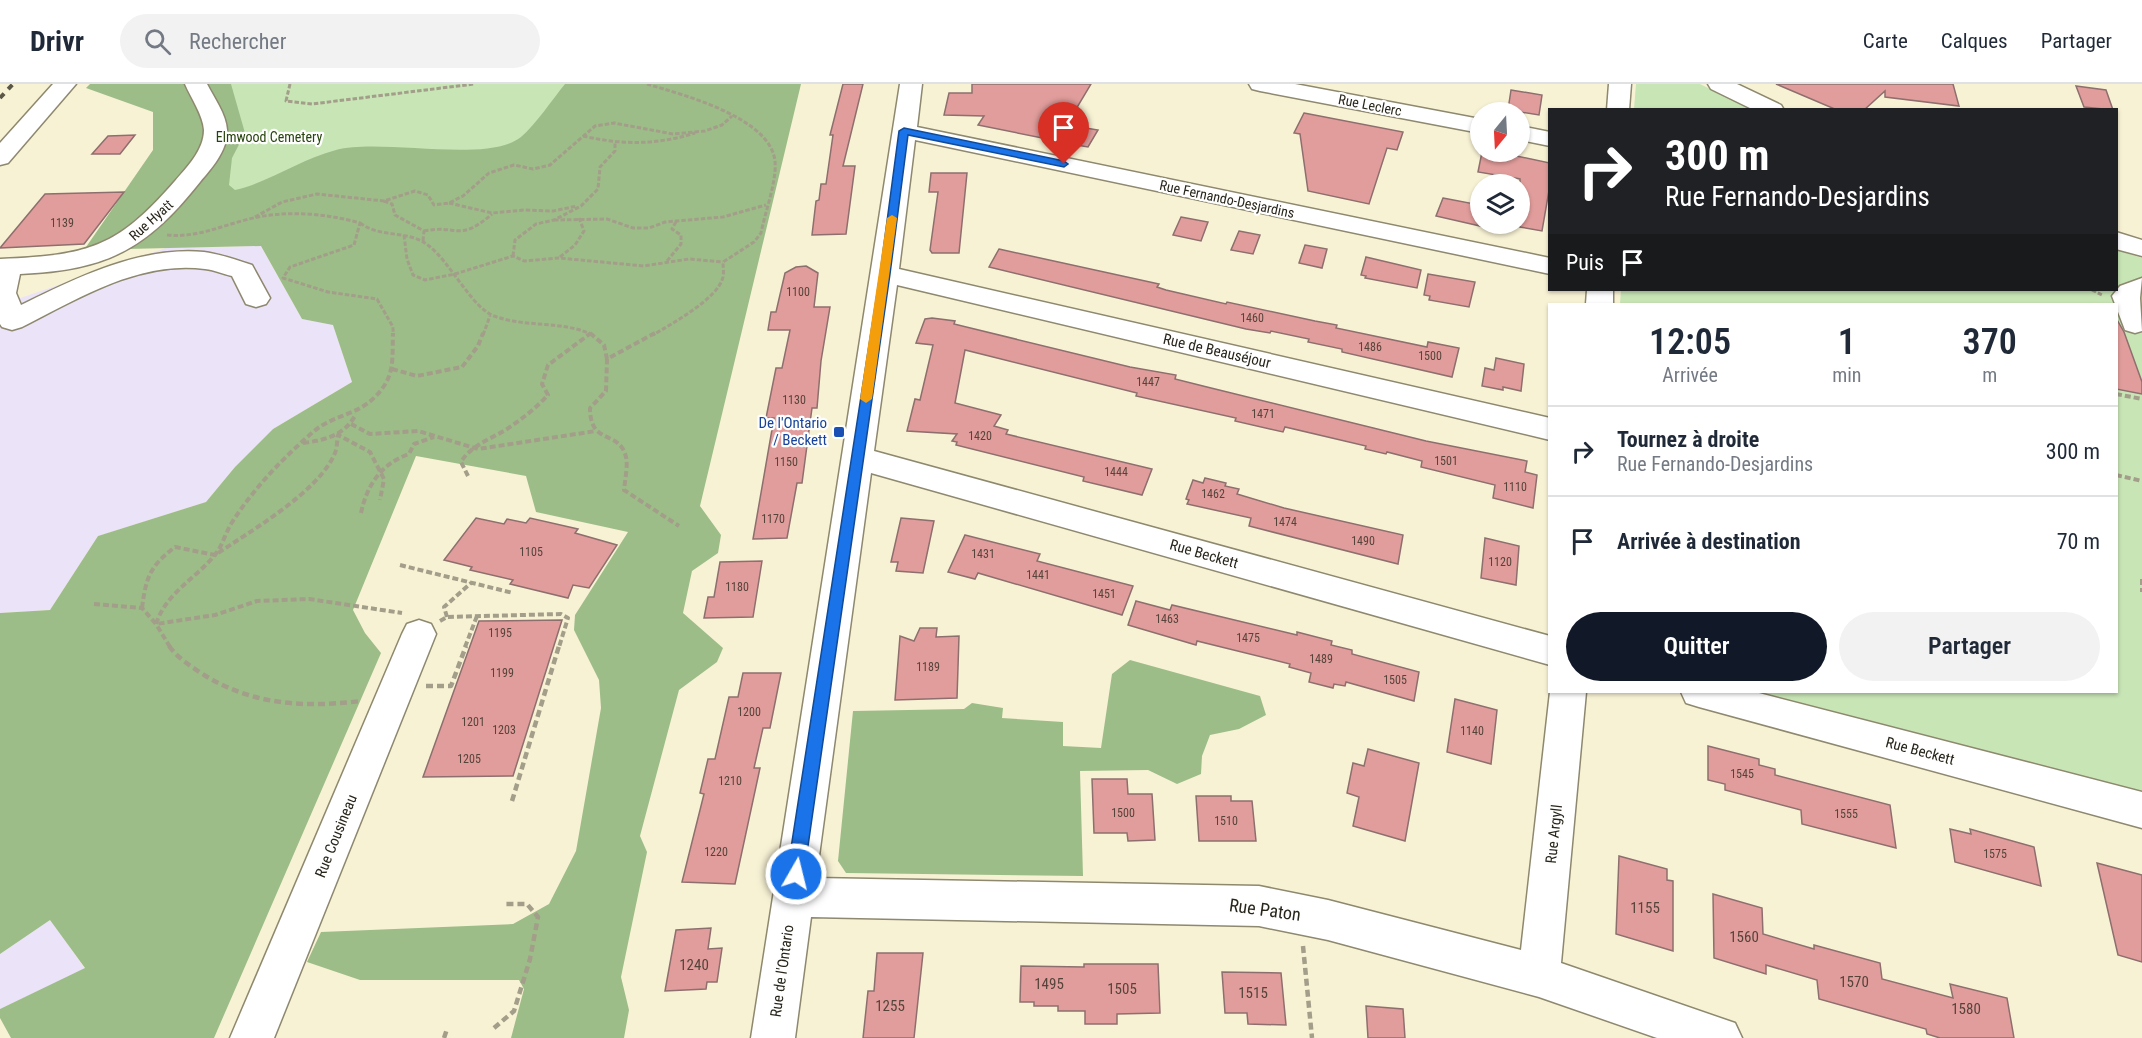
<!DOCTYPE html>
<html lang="fr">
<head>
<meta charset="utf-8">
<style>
  body { margin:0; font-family:"Roboto Condensed",sans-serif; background:#f2f2f3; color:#1f2937; height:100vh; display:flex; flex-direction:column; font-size:22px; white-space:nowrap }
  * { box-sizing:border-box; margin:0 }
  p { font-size:20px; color:#747a83 }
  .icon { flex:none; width:33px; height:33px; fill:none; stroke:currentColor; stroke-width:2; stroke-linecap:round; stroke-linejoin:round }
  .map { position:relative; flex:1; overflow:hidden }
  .panel { position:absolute; left:1548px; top:219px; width:570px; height:390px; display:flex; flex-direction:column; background:#fff; border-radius:0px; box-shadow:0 2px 4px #0004 }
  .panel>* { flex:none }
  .top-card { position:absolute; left:1548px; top:24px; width:570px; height:183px; border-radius:0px; box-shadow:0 2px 4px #0004; background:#202124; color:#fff; overflow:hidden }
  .needle { width:39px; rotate:198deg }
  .fabs { position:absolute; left:1470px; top:18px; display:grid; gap:12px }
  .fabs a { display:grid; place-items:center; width:60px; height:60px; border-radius:50%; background:#fff; box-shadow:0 2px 4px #0004; font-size:30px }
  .pin { position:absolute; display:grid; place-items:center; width:51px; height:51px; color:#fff; margin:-62px -26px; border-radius:50% 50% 50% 0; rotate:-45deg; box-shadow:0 0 6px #0007 }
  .pin .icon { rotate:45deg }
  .me { position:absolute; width:66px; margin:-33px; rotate:8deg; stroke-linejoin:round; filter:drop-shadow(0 0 4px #0008) }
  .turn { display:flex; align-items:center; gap:21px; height:126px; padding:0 18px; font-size:27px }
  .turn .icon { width:78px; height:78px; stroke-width:2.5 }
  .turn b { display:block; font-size:42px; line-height:51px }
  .then { display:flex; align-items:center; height:57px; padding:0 18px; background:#0003; gap:12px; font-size:22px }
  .eta { display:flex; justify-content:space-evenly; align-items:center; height:102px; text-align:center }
  .eta b { font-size:36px; font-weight:600; line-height:42px }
  .action { display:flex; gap:12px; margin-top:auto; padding:12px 18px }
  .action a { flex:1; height:69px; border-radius:36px; background:#111827; color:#fff; font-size:24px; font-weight:600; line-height:69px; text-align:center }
  .action a+a { background:#f2f2f3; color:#1f2937 }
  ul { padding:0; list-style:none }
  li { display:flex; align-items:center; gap:18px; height:90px; padding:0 18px; border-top:2px solid #e0e1e3 }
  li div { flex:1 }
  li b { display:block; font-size:22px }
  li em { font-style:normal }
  header { display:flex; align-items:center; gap:36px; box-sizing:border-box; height:84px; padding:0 30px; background:#fff; border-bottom:2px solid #e0e1e3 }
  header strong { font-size:28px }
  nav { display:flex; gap:33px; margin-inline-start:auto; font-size:21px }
  .search { width:420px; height:54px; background:#f2f2f3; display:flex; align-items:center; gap:15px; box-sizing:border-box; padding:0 21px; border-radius:33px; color:#747a83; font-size:22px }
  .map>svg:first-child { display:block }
  .industrial { fill:#ebe3f8 }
  .green { fill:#c8e5b6 }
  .forest { fill:#9dbd88 }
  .building { fill:#e19d9b; stroke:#8d6f6e; stroke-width:1.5 }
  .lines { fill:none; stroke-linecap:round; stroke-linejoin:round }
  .minor-casing { stroke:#8d886e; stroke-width:3 }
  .major-casing { stroke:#8d886e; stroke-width:3 }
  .path-far2 { stroke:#a39e89; stroke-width:3; stroke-dasharray:4.5 2; stroke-linecap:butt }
  .path-far1 { stroke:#a39e89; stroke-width:4; stroke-dasharray:6 3; stroke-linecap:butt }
  .path { stroke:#a39e89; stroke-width:4.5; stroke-dasharray:7 4; stroke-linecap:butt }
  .minor { fill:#fff; fill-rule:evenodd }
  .major { fill:#fff; fill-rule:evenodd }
  .rail { stroke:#5a5747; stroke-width:4; stroke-dasharray:6 6; stroke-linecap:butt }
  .route { fill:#1a73e8; stroke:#114b97; stroke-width:1.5 }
  .slow { fill:#f59e0b }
  .transit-dot { fill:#1a4fb4; stroke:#fefefe; stroke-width:2 }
  .labels { text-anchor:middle; stroke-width:4.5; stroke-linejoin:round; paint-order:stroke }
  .number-label { font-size:12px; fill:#56443b }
  .far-street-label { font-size:14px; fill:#28261b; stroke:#fefefe }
  .far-park-label { font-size:14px; fill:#26440b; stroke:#fefefe }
  .street-label { font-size:15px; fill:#28261b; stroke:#fefefe }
  .transit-label { font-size:15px; fill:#164399; stroke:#fefefe; text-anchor:end }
  .near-number-label { font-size:15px; fill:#56443b }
  .near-street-label { font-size:18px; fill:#28261b; stroke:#fefefe }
</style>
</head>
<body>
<header>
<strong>Drivr</strong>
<div class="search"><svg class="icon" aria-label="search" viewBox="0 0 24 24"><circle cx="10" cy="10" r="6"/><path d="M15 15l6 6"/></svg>Rechercher</div>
<nav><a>Carte</a><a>Calques</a><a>Partager</a></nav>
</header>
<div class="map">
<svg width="2142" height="954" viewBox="0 0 2142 954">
  <rect width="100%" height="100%" fill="#f8f2d5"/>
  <g class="industrial">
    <polygon points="261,162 302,235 333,240 352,298 273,345 235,383 206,418 98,452 50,526 0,529 0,221 166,164"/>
    <polygon points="50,835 85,885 0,925 0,870"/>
  </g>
  <g class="green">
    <polygon points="196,0 572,0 543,80 174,115"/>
    <polygon points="1636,0 1700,0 1751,25 1634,25"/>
    <polygon points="2117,166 2142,174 2142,712 1740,608 2116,608 2116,220 1620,220 1621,206 2116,206"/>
  </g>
  <g class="forest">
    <path d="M90,0h141l14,49 -13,25 -3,27 6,5c35,-8 66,-31 101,-40 46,-12 151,14 185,-13 15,-13 31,-37 44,-53h236l-101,422 21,29 -3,18 -26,18 -9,42 40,35 -6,14 -38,28 -39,146 7,16 -26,125 8,33 -5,28h-113l13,-49 -5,-9h-159l-53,-18 14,-30 192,-8 36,-20 27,-53 25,-143 -2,-28 -25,-50 1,-15 53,-83 -92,-20 -10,-36 -110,-20 -63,154 12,23 16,20 -167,385h-203l-11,-20v-9l85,-41 -35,-48 -50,34v-341l50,-3 48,-74 108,-34 29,-35 38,-38 79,-47 -19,-57 -31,-6 -41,-73 -177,4 69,-100v-38l-67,-24z"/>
    <polygon points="1130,576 1260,612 1266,631 1239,645 1210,651 1202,672 1201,690 1177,700 1148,686 1080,687 1083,792 846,789 838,777 853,627 964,625 972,619 1003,624 1002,634 1063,638 1063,662 1101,664 1112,590"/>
  </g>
  <g class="building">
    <polygon points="843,0 863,0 843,82 855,82 846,150 812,151 816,117 819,116 821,100 826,100 833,51 830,51"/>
    <polygon points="972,0 1091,0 1057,57 978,41 984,32 944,31 949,9 972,9"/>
    <polygon points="1776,0 1953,0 1959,22 1885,13 1885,7 1864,26 1837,26"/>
    <polygon points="2076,2 2106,6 2113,26 2084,23"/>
    <polygon points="1511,6 1542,11 1539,31 1508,26"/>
    <polygon points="1304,29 1403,48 1397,66 1387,64 1369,120 1308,107 1300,50 1294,49"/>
    <polygon points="1074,42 1098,46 1088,63 1064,59"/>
    <polygon points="135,51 120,70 92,70 108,52"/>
    <polygon points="1482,68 1497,68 1550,79 1550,101 1542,147 1520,143 1520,95 1478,88"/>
    <polygon points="931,89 967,89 959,169 932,169 930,166 938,108 929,108"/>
    <polygon points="124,108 84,160 0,164 45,110"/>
    <polygon points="1443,114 1480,121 1480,142 1436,132"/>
    <polygon points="1181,133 1208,138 1201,157 1173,151"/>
    <polygon points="1239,147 1260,151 1253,170 1231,166"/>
    <polygon points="1305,161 1327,165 1322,184 1299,179"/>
    <polygon points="999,165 1159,200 1157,203 1166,206 1226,220 1227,218 1315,237 1337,241 1336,244 1427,263 1428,258 1459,264 1452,293 1342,268 1342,265 1308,258 1309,255 1271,247 1270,249 1246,245 989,183"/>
    <polygon points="1366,173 1421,186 1417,204 1365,194 1366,192 1361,191"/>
    <polygon points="806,182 818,189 814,223 830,223 821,277 817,324 812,324 802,399 797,399 787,454 753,455 774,334 766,334 776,284 782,284 790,246 768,246 771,228 776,228 785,189 796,183"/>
    <polygon points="1428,190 1475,198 1469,223 1429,216 1430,212 1424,211"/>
    <polygon points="932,234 955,237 954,240 1130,283 1176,291 1175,295 1207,303 1426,357 1527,377 1525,388 1537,391 1533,424 1493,414 1495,401 1421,383 1422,377 1387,368 1386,370 1365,365 1366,362 1285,343 1283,348 1235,337 1236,334 1136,312 1137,309 965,266 955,319 1001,331 994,342 1008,346 1006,350 1152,385 1142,411 1083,397 1084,393 956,361 957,358 952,357 957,350 907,347 915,315 920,316 933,261 916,259 925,235"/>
    <polygon points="2116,234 2124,248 2142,298 2142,310 2116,305"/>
    <polygon points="1496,274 1524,280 1521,307 1503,303 1503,306 1482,302 1485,284 1494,286"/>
    <polygon points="1205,394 1226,399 1225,402 1239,405 1237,410 1284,424 1403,451 1398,480 1249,442 1251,434 1187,420 1189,416 1186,415 1193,396 1203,399"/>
    <polygon points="476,434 504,440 507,435 526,439 530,434 578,445 575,449 617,461 589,504 573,501 568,514 510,500 513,496 470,486 472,483 444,476"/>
    <polygon points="901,434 934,437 923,489 896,487 898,478 891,478"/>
    <polygon points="965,451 1040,470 1037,477 1133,502 1122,531 978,489 975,495 948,488"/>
    <polygon points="1485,454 1519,462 1516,501 1481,494"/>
    <polygon points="762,477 753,533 704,534 708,513 714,513 720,478"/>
    <polygon points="1136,517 1170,526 1172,521 1297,551 1297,548 1332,557 1331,561 1352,566 1352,570 1419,588 1414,617 1346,598 1345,602 1334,600 1333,604 1309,598 1311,589 1289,583 1290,580 1197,557 1196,561 1128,541"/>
    <polygon points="562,536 513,692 423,693 479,537"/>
    <polygon points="920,544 937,544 936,553 959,552 957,614 895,616 900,552 914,557"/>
    <polygon points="743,589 781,589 770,644 763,644 754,684 760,684 735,800 682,798 704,710 700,709 708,675 715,675 729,613 738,613"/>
    <polygon points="1455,615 1497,626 1491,680 1447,668"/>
    <polygon points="1708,662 1759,675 1759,681 1775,685 1775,691 1890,721 1896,764 1802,740 1801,726 1725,706 1725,700 1708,696"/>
    <polygon points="1368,665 1419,679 1405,757 1353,742 1359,713 1347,709 1353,679 1364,682"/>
    <polygon points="1092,695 1127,695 1128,710 1152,710 1155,756 1128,757 1127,749 1094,749"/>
    <polygon points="1196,712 1231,712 1231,717 1252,717 1256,757 1199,757"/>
    <polygon points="1950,745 1971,750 1970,745 2034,763 2041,802 1955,778"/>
    <polygon points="1619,772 1667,785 1667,796 1673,797 1673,867 1616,850"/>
    <polygon points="2097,779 2142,791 2142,878 2118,871"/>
    <polygon points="1713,810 1762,824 1763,850 1814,865 1814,861 1880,879 1882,895 1953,914 1950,900 2007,914 2014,954 1940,954 1927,950 1926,945 1819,915 1817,896 1766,881 1766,890 1714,874"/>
    <polygon points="711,844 708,865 722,864 717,898 707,898 706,905 665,907 676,846"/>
    <polygon points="877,869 923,869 914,954 863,954 868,907 874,907"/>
    <polygon points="1084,880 1158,880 1160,929 1117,930 1117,940 1085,940 1085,927 1058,927 1058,922 1034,922 1034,918 1020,918 1021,882 1084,883"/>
    <polygon points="1222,888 1281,889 1286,941 1248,940 1247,929 1225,929"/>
    <polygon points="1366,922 1403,925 1405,954 1368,954"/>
  </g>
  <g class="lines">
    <g class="minor-casing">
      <g id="minor">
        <path d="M185,0h22c7,14 19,30 20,46 1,20 -15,38 -27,52 -54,68 -93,88 -180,92l-4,19 5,12c55,-27 119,-59 183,-53 16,2 32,8 48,13l18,33 -4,6 -10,3 -10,-3 -14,-28c-9,-2 -17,-6 -27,-7 -65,-9 -128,30 -183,58l-10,3 -10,-3 -2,-3v-65c88,-4 116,-10 175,-78 12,-14 29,-31 29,-51 -1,-15 -13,-32 -19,-46z"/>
        <polygon points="900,0 922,0 917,43 1550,174 1550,190 915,56 899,185 1550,334 1550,356 897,201 874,367 1550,552 1550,581 871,389 816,794 1259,802 1328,816 1521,866 1550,608 1586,608 1561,879 1735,939 1742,954 1657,954 1539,913 1328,856 1259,842 811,833 795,954 751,954"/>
        <polygon points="1249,0 1295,0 1480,35 1480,49 1260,7 1252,5"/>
        <polygon points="1609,0 1631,0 1629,26 1607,26"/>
        <polygon points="1708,0 1737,0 1781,21 1784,26 1754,26 1711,5"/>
        <polygon points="1520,42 1550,48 1550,62 1520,56"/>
        <polygon points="2116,148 2142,156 2142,172 2116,165"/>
        <polygon points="2142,194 2140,214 2142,247 2135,249 2125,246 2112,212 2120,202"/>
        <polygon points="1587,206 1613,206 1613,220 1586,220"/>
        <polygon points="419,536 431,540 436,550 274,954 230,954 402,550 407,540"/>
        <polygon points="1681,608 1755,608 2142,708 2142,744 1699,623 1686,619"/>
      </g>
    </g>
    <g class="major-casing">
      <polygon id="major" points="53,0 76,0 8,79 0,81 0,59"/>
    </g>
    <g class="path-far2">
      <polyline points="290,0 286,17 312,20 474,0"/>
      <path d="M647,0c36,11 123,33 128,77 2,20 -10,51 -14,72l-7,9 -31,20c0,5 1,10 0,15 -5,22 -52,47 -70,58"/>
      <path d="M583,52c39,9 74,9 112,-3"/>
      <polyline points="384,117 392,120 395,131 424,147 423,157"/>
      <polyline points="449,119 492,129 524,126 553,127 577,122"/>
      <polyline points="255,133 282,118 317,110 384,117 415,107 428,111 434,121 449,119 463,112 489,89 514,81 533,85 550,81 595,42 614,39 673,50 705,47 722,41 732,32"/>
      <polyline points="554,136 607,135 633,144 649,144 665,138 723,133 766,121"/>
      <path d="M360,139c22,16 48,6 69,23 22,17 43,62 65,70 32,12 68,4 99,19"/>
      <path d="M424,147c35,-7 34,12 68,-17"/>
      <path d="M167,151c29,3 54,-9 82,-16 37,-9 75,-6 111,4l-6,22 -64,22 -7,11 45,14 49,7 16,28v8"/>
      <polyline points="404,151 407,175 413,191 425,196 455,190 513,172 524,177 559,174 644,182 689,175 723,178"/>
      <polyline points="513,172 515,156 536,140 554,136 581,122 598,105 600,83 615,67 615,59"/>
      <polyline points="560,173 575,161 584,147 579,134"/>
      <polyline points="667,177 681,160 681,151 672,145 677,136"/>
      <polyline points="2092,206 2102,211"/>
      <polyline points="483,251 490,232"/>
      <polyline points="589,251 591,249"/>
    </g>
    <g class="path-far1">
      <polyline points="590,249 604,261 607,275"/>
      <path d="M655,249l-48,26 -1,32 -16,17c0,38 29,21 36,49 2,9 -1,23 -2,33l55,36"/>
      <polyline points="392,285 417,292 462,283 478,262 483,249"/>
      <polyline points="2116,310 2142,315"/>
      <polyline points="351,340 370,350 418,347 478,365 596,347"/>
      <path d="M303,359c23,-3 42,-8 53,-29"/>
      <polyline points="2116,391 2142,397"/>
      <path d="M468,392l-7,-14c10,-17 30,-23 46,-33 15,-10 29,-21 41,-34l-6,-11 6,-19 43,-32"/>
      <path d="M361,429c6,-28 20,-49 48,-59l5,-10 20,-7"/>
      <polyline points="400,481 513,509"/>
      <polyline points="2142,495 2142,508"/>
      <polyline points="94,520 142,524 156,540 215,531 257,517 309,515 402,529"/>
      <path d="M142,524c4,-31 8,-42 33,-61l40,8c34,-23 104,-63 120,-102 2,-5 2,-12 3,-18l32,17 14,27 -4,21"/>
      <polyline points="447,533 444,523 471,499"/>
      <polyline points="440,537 447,533 561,530 568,534 559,563"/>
      <path d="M170,563l-14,-23c10,-31 38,-44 58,-68 8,-9 11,-22 17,-32 22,-35 51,-65 82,-92 23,-20 50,-15 71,-46 11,-16 8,-35 9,-53"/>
      <polyline points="465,563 477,532"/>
    </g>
    <g class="path">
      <path d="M169,562c9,12 20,19 32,27 50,32 102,35 160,28"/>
      <polyline points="426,602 451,602 466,562"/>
      <polyline points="512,717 559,562"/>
      <polyline points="1303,862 1312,954"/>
      <polyline points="494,944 514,927 530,875 538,833 527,820 506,820"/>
      <polyline points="444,954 447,945"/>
    </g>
    <use href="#minor" class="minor"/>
    <use href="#major" class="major"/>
    <polyline class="rail" points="0,14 13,0"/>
  </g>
  <polygon class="route" points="904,44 1064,77 1068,80 1064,83 908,51 890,190 804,790 801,796 796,798 790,796 787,790 880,190 899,47"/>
  <polygon class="slow" points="892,131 897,134 872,315 866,319 860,315 887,134"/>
  <rect class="transit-dot" x="833" y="342" width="12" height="12" rx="3"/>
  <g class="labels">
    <g class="number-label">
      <text x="62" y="143">1139</text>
      <text x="798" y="212">1100</text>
      <text x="1252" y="238">1460</text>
      <text x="1370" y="267">1486</text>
      <text x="1430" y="276">1500</text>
      <text x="1148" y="302">1447</text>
      <text x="794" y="320">1130</text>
      <text x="1263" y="334">1471</text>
      <text x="980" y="356">1420</text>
      <text x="1446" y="381">1501</text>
      <text x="786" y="382">1150</text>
      <text x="1116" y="392">1444</text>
      <text x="1515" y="407">1110</text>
      <text x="1213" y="414">1462</text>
      <text x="773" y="439">1170</text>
      <text x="1285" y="442">1474</text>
      <text x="1363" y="461">1490</text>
      <text x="531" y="472">1105</text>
      <text x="983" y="474">1431</text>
      <text x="1500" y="482">1120</text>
      <text x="1038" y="495">1441</text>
      <text x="737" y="507">1180</text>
      <text x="1104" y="514">1451</text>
      <text x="1167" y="539">1463</text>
      <text x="500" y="553">1195</text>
      <text x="1248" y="558">1475</text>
      <text x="1321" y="579">1489</text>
      <text x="928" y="587">1189</text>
      <text x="502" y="593">1199</text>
      <text x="1395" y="600">1505</text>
      <text x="749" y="632">1200</text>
      <text x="473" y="642">1201</text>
      <text x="504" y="650">1203</text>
      <text x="1472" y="651">1140</text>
      <text x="469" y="679">1205</text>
      <text x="1742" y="694">1545</text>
      <text x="730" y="701">1210</text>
      <text x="1123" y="733">1500</text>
      <text x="1846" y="734">1555</text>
      <text x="1226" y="741">1510</text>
      <text x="716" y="772">1220</text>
      <text x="1995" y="774">1575</text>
    </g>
    <g class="far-street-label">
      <text transform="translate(1370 21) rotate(11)" y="5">Rue Leclerc</text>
      <text transform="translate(1227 115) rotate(12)" y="5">Rue Fernando-Desjardins</text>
      <text transform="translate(151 136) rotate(-42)" y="5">Rue Hyatt</text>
    </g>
    <g class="far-park-label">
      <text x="269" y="58">Elmwood Cemetery</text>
    </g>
    <g class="street-label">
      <text transform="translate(1217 267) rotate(13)" y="5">Rue de Beauséjour</text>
      <text transform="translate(1204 470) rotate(16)" y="5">Rue Beckett</text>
      <text transform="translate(1920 667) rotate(15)" y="5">Rue Beckett</text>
      <text transform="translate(1554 750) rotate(-84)" y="5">Rue Argyll</text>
      <text transform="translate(336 752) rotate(-68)" y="5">Rue Cousineau</text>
      <text transform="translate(782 887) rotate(-82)" y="5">Rue de l'Ontario</text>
    </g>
    <g class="transit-label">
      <text x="827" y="344">De l'Ontario<tspan x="827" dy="17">/ Beckett</tspan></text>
    </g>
    <g class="near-number-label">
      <text x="1645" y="829">1155</text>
      <text x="1744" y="858">1560</text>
      <text x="694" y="886">1240</text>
      <text x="1854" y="903">1570</text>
      <text x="1049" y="905">1495</text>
      <text x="1122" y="910">1505</text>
      <text x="1253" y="914">1515</text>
      <text x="890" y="927">1255</text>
      <text x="1966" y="930">1580</text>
    </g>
    <g class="near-street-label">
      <text transform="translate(1265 826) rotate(8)" y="6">Rue Paton</text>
    </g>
  </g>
</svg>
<div class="fabs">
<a><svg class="needle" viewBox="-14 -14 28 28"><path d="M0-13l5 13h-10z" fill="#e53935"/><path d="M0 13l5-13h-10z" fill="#747a83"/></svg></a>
<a><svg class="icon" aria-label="layers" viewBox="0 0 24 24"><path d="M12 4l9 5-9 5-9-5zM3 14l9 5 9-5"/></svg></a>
</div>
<div class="pin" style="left:1064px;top:80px;background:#d93025"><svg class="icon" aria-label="arrive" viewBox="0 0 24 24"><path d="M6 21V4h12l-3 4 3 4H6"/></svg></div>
<svg class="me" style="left:796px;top:790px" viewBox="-20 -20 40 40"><circle r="17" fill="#1a73e8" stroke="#fff" stroke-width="3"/><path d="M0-11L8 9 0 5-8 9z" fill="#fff"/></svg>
<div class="top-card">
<div class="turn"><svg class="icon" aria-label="right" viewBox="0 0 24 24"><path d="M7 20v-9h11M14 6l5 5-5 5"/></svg><div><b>300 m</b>Rue Fernando-Desjardins</div></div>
<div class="then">Puis<svg class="icon" aria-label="arrive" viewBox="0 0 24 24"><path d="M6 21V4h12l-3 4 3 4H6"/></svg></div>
</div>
<section class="panel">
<div class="eta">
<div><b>12:05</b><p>Arrivée</p></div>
<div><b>1</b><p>min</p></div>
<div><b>370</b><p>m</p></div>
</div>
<ul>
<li><svg class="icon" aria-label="right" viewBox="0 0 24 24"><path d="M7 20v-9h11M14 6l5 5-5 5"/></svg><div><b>Tournez à droite</b><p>Rue Fernando-Desjardins</p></div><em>300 m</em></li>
<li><svg class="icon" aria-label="arrive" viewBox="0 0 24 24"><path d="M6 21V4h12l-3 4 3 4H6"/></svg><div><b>Arrivée à destination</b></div><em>70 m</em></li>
</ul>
<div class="action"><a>Quitter</a><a>Partager</a></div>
</section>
</div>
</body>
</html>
